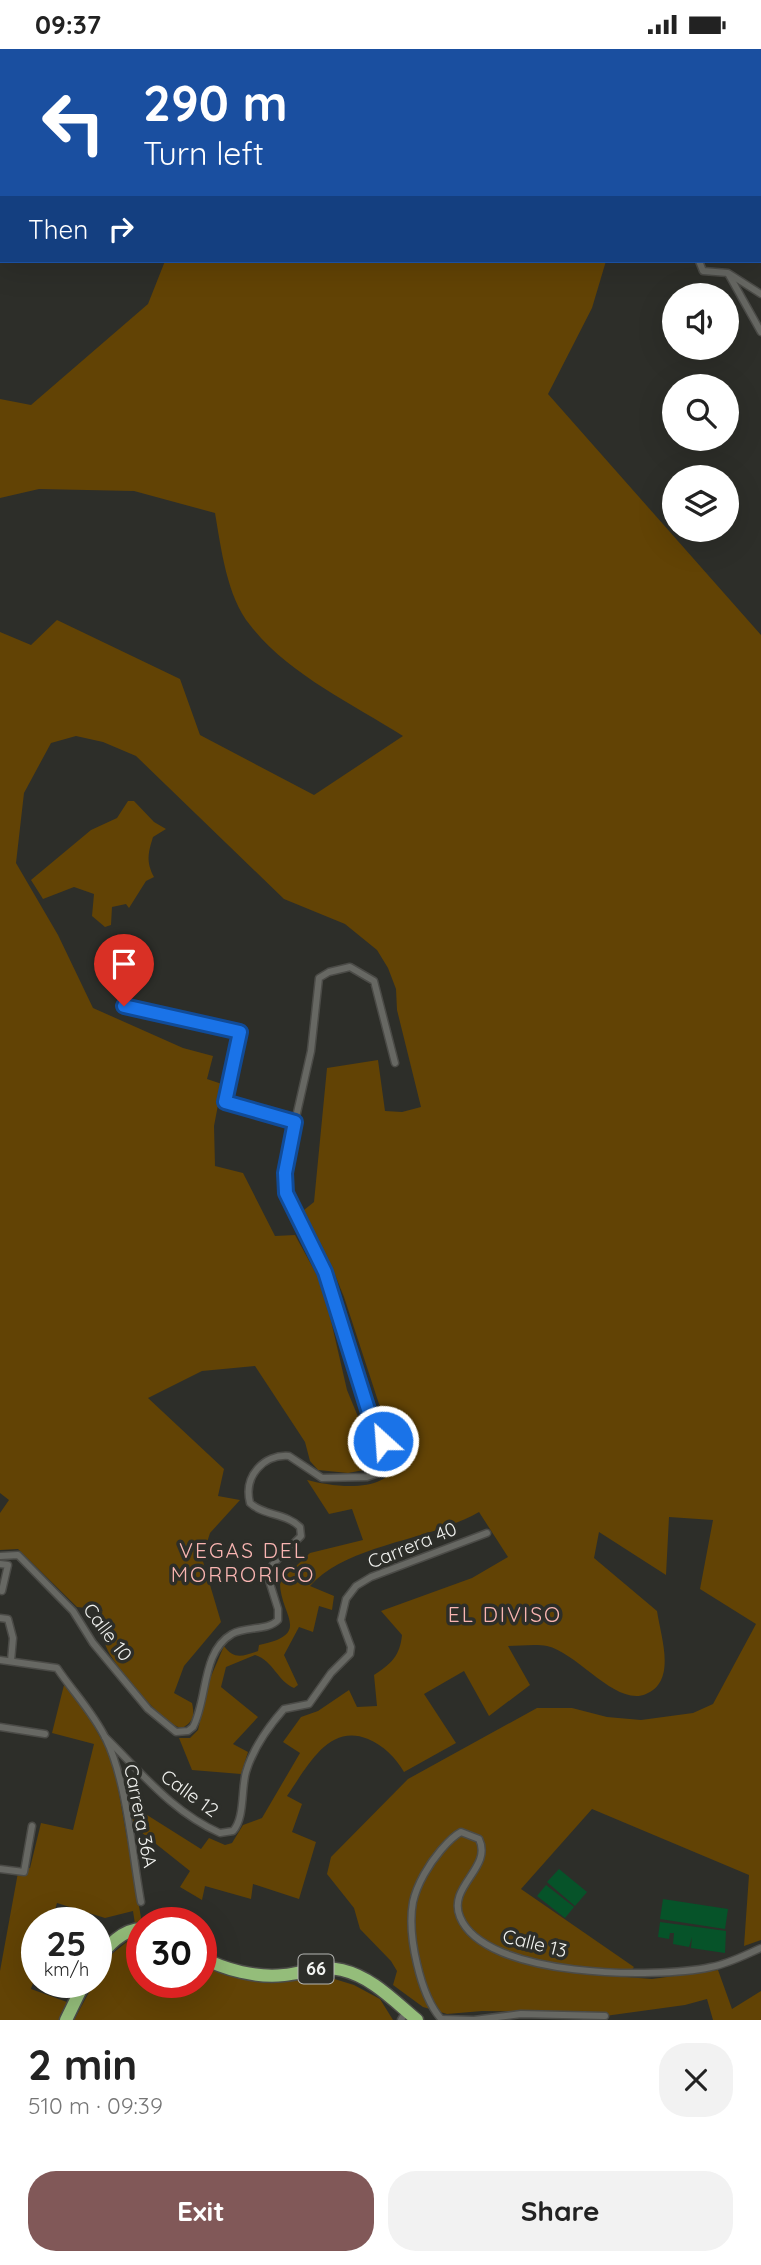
<!DOCTYPE html>
<html lang="en">
<head>
<meta charset="utf-8">
<style>
  body { margin:0; font-family:Quicksand,sans-serif; background:#f2f2f2; color:#222; height:100vh; display:flex; flex-direction:column; font-size:26px; white-space:nowrap }
  * { box-sizing:border-box; margin:0 }
  p { font-size:23px; color:#767676 }
  .icon { flex:none; width:38px; height:38px; fill:none; stroke:currentColor; stroke-width:2; stroke-linecap:round; stroke-linejoin:round }
  .map { position:relative; height:1971px; overflow:hidden }
  .sheet { display:flex; flex-direction:column; background:#fff; flex:1 }
  .sheet>* { flex:none }
  .hud { position:absolute; left:0px; top:0px; width:761px; height:214px; box-shadow:0 7px 28px #0002; background:#1a4fa0; color:#fff; overflow:hidden }
  .tools { position:absolute; left:662px; top:234px; display:grid; gap:14px }
  .tools a { display:grid; place-items:center; width:77px; height:77px; border-radius:50%; background:#fff; box-shadow:0 7px 28px #0002; font-size:35px }
  .speed { position:absolute; left:21px; top:1858px; display:flex; gap:14px; font-size:35px; font-weight:700; text-align:center }
  .speed>* { display:grid; place-content:center; width:91px; height:91px; border-radius:50%; background:#fff; box-shadow:0 7px 28px #0002; line-height:1 }
  .speed small { font-size:18px; font-weight:400 }
  .speed .limit { border:10px solid #d22; background:#fff; color:#111 }
  .pin { position:absolute; display:grid; place-items:center; width:60px; height:60px; color:#fff; margin:-72px -30px; border-radius:50% 50% 50% 0; rotate:-45deg; box-shadow:0 0 7px #0007 }
  .pin .icon { rotate:45deg }
  .me { position:absolute; width:77px; margin:-38px; rotate:334deg; stroke-linejoin:round; filter:drop-shadow(0 0 5px #0008) }
  .turn { display:flex; align-items:center; gap:24px; height:147px; padding:0 28px; font-size:32px }
  .turn .icon { width:91px; height:91px; stroke-width:2.5 }
  .turn b { display:block; font-size:49px; line-height:60px }
  .then { display:flex; align-items:center; height:66px; padding:0 28px; background:#0003; gap:14px; font-size:26px }
  .round { display:grid; place-items:center; flex:none; width:74px; height:74px; border-radius:28px; background:#f2f2f2 }
  .overview { display:flex; align-items:center; justify-content:space-between; height:119px; padding:0 28px }
  h1 { font-size:42px; font-weight:800; line-height:52px }
  .primary-button { display:flex; gap:14px; margin-top:auto; padding:14px 28px }
  .primary-button a { flex:1; height:80px; border-radius:28px; background:#815858; color:#fff; font-size:28px; font-weight:800; line-height:80px; text-align:center }
  .primary-button a+a { background:#f2f2f2; color:#222 }
  .status { display:flex; justify-content:space-between; align-items:center; height:49px; padding:0 35px; background:#fff; direction:ltr }
  .status svg { height:19px; fill:currentColor }
  .map>svg:first-child { display:block }
  .green { fill:#624305 }
  .water { fill:#065329 }
  .lines { fill:none; stroke-linecap:round; stroke-linejoin:round }
  .street-casing { stroke:#4b4b47; stroke-width:9 }
  .highway-casing { stroke:#4b4b47; stroke-width:15 }
  .street { stroke:#676863; stroke-width:6 }
  .highway { stroke:#94bd7a; stroke-width:12 }
  .route-casing { stroke:#114b97; stroke-width:18 }
  .route { stroke:#1a73e8; stroke-width:12 }
  .labels { text-anchor:middle; stroke-width:7; stroke-linejoin:round; paint-order:stroke }
  .shield { fill:#2d2e29; stroke:#b6b7b4; stroke-width:2 }
  .shield-label { font-size:18px; font-weight:bold; fill:#f1f2ef }
  .street-label { font-size:19px; fill:#f1f2ef; stroke:#2d2e29 }
  .neighbourhood-label { font-size:21px; letter-spacing:2px; fill:#f9b5b2; stroke:#2d2e29 }
</style>
</head>
<body>
<div class="status"><b>09:37</b><svg viewBox="0 0 49 12"><path d="M0 12V9h3v3zM5 12V6h3v6zM10 12V3h3v9zM15 12V0h3v12zM26 1h20v11H26zM47 4h2v5h-2z"/></svg></div>
<div class="map">
<svg width="761" height="1971" viewBox="0 0 761 1971">
  <rect width="100%" height="100%" fill="#2d2e29"/>
  <g class="green">
    <polygon points="0,0 633,0 2,2 2,55"/>
    <path d="M165,212h441l-14,47 -44,86 213,241v1305l-17,6 5,-71 -157,-66 -71,80 113,78 -8,10 26,2 66,-9 14,39 29,-18v29h-48l-6,-21 -22,6 -80,11 -1,-4 -122,-1 -35,3 -24,-7 -30,-22 4,-14 -6,-10 -31,-32 -6,-21 -27,-34 4,-17 77,-78 129,-71h35l35,9 34,3 52,-7 20,-9 43,-80 -56,-35 13,-69 -44,-3 -3,58 -67,-43 -5,26 63,53c4,27 20,70 -11,83 -30,13 -68,-41 -99,-48 -12,-2 -27,0 -39,0l22,39 -41,31 -25,-45 -40,23 32,49 -52,29c-9,-15 -20,-26 -36,-33 -40,-17 -62,30 -81,57l15,8 -10,28 24,10 -17,57 -46,-15 -2,15 -46,-13 -3,14 -22,-13 10,-16 -59,-47 -3,-21 73,46 8,-11 16,7 7,-2 11,-18 19,-7 38,-65 -17,-11 18,-25 17,-6 31,-21 8,17 20,-1 -3,-31c17,-11 26,-19 28,-40l-21,-24 91,-33 36,-21 -29,-45c-50,29 -132,32 -169,74l24,10 -2,14 -13,-4 -6,26 -14,-5 -15,28 14,30 -4,3c-17,-7 -20,-27 -39,-33l-29,12 -5,20 37,30 -25,27 15,8 -7,22 -49,-4 -13,-32h11l8,-8 11,-49 15,-35c10,14 19,10 34,5l1,-6c55,-11 20,-30 21,-64l30,-28 53,-13 -11,-31 -23,5 -22,-34c27,7 84,15 90,-21l-53,-162 -9,-22 -36,-61 15,-12 13,-134 51,-8 7,51 17,1 19,-5 -24,-97 -1,-21 -8,-21 -11,-18 -32,-26 -61,-25 -148,-143 -33,-14 -27,-6 -25,7 -27,50 -8,70 42,72 35,73 90,40 30,8 -6,23 15,5 -8,42 1,40 28,7 32,63 20,-1 28,51 24,104 14,34 14,20 1,15 -7,10 -21,4 -30,-3 -8,-9 -5,-19 -50,-76 -53,5 -54,27 76,71 -6,27 22,4 -30,33 -8,25 19,64 -37,44 -10,27 18,10c3,13 1,19 -10,25 -18,-2 -66,-61 -74,-77 -6,-13 -9,-28 -13,-42l-18,-2 -59,-58 -18,1v-37l9,-13 -9,-7v-861l31,13 26,-25 123,59 20,56 114,60 89,-59c-52,-33 -115,-62 -153,-111 -23,-28 -29,-77 -35,-112l-81,-22 -95,-2 -39,9v-99l31,6 117,-101z"/>
    <path d="M128,752h6l20,21 12,7 -13,8c-5,16 -7,25 1,40l-8,4 -17,27 -3,-4 -14,3 -1,18 -6,2 -13,-11 2,-22 -20,-7 -31,12 -12,-19 60,-50 26,-12z"/>
    <polygon points="64,1636 86,1663 113,1711 142,1874 135,1875 133,1862 105,1869 57,1854 51,1874 37,1874 37,1921 31,1940 67,1953 59,1971 0,1971 0,1922 19,1818 30,1819 41,1774 73,1781 94,1695 52,1684"/>
    <polygon points="142,1887 142,1934 201,1934 201,1913 284,1931 328,1928 354,1936 380,1950 393,1971 74,1971 108,1908 128,1892"/>
  </g>
  <g class="water">
    <polygon points="559,1820 587,1843 575,1857 547,1833"/>
    <polygon points="546,1836 574,1858 565,1869 537,1847"/>
    <polygon points="663,1850 728,1860 725,1880 660,1870"/>
    <polygon points="660,1873 726,1882 725,1904 691,1899 692,1888 689,1898 673,1895 674,1884 670,1884 669,1890 658,1888"/>
  </g>
  <g class="lines">
    <g class="street-casing">
      <g id="street">
        <polyline points="760,124 761,123"/>
        <polyline points="699,212 703,222 728,224 761,245"/>
        <polyline points="729,226 761,283"/>
        <polyline points="124,957 241,983 225,1053 295,1073"/>
        <path d="M0,1507l18,-1 55,56 20,32 55,66 28,23 12,-1 5,-4c15,-28 8,-75 39,-93 13,-8 36,-3 46,-14v-11l-11,-35 7,-11 27,-27 -1,-9c-14,-14 -36,-11 -50,-24 -7,-27 14,-49 39,-47l33,22 45,-1 15,-5 6,-15 -18,-41 -45,-144 -39,-79 3,-45 22,-97 8,-73 10,-6 21,-5 24,14 21,82"/>
        <polyline points="0,1515 8,1516 2,1542"/>
        <polyline points="0,1569 8,1570 13,1589 11,1612"/>
        <path d="M0,1611l57,8c16,24 36,44 49,71 21,43 26,114 35,163"/>
        <polyline points="0,1678 45,1685"/>
        <path d="M105,1688c36,35 67,75 115,96l13,-2c12,-13 8,-42 13,-59 7,-23 22,-45 38,-63l25,-5 22,-31 19,-19 1,-7 -10,-27 5,-21 10,-13 15,-9 116,-44"/>
        <polyline points="0,1820 24,1823 32,1777"/>
        <polyline points="441,1970 474,1971 521,1965 605,1967"/>
        <polyline points="401,1971 406,1962"/>
        <path d="M442,1971c-22,-24 -35,-86 -29,-118 4,-18 16,-38 28,-52 6,-7 12,-14 20,-18l18,7c14,29 -32,47 -19,78 25,61 196,62 251,50 17,-3 34,-12 50,-19"/>
      </g>
    </g>
    <g class="highway-casing">
      <g id="highway">
        <path d="M201,1908c24,13 56,21 83,18 20,-2 38,-10 58,-5 30,7 52,31 75,50"/>
        <path d="M96,1912c12,-15 26,-32 46,-32"/>
        <polyline points="66,1971 84,1934"/>
      </g>
    </g>
    <use href="#street" class="street"/>
    <use href="#highway" class="highway"/>
  </g>
  <g class="lines">
    <g class="route-casing">
      <polyline id="route" points="124,957 240,983 225,1053 295,1073 285,1124 286,1144 325,1223 370,1367 383,1392"/>
    </g>
    <use href="#route" class="route"/>
  </g>
  <g class="labels">
    <rect class="shield" x="298.5" y="1905.5" width="35" height="29" rx="5"/>
    <g class="shield-label">
      <text x="316" y="1926">66</text>
    </g>
    <g class="street-label">
      <text transform="translate(412 1496) rotate(-22)" y="7">Carrera 40</text>
      <text transform="translate(108 1583) rotate(53)" y="7">Calle 10</text>
      <text transform="translate(190 1744) rotate(36)" y="7">Calle 12</text>
      <text transform="translate(141 1767) rotate(79)" y="7">Carrera 36A</text>
      <text transform="translate(535 1894) rotate(14)" y="7">Calle 13</text>
    </g>
    <g class="neighbourhood-label">
      <text x="243" y="1509">VEGAS DEL<tspan x="243" dy="24">MORRORICO</tspan></text>
      <text x="505" y="1573">EL DIVISO</text>
    </g>
  </g>
</svg>
<div class="tools">
<a><svg class="icon" aria-label="sound" viewBox="0 0 24 24"><path d="M4 9h4l5-4v14l-5-4H4zM17 9q2 3 0 6"/></svg></a>
<a><svg class="icon" aria-label="search" viewBox="0 0 24 24"><circle cx="10" cy="10" r="6"/><path d="M15 15l6 6"/></svg></a>
<a><svg class="icon" aria-label="layers" viewBox="0 0 24 24"><path d="M12 4l9 5-9 5-9-5zM3 14l9 5 9-5"/></svg></a>
</div>
<div class="speed"><div>25<small>km/h</small></div><div class="limit">30</div></div>
<div class="pin" style="left:124px;top:957px;background:#d93025"><svg class="icon" aria-label="arrive" viewBox="0 0 24 24"><path d="M6 21V4h12l-3 4 3 4H6"/></svg></div>
<svg class="me" style="left:383px;top:1392px" viewBox="-20 -20 40 40"><circle r="17" fill="#1a73e8" stroke="#fff" stroke-width="3"/><path d="M0-11L8 9 0 5-8 9z" fill="#fff"/></svg>
<div class="hud">
<div class="turn"><svg class="icon" aria-label="left" viewBox="0 0 24 24"><path d="M17 20v-9H6M10 6l-5 5 5 5"/></svg><div><b>290 m</b>Turn left</div></div>
<div class="then">Then<svg class="icon" aria-label="right" viewBox="0 0 24 24"><path d="M7 20v-9h11M14 6l5 5-5 5"/></svg></div>
</div>
</div>
<section class="sheet">
<div class="overview"><div><h1>2 min</h1><p>510 m · 09:39</p></div><a class="round"><svg class="icon" aria-label="close" viewBox="0 0 24 24"><path d="M6 6l12 12M18 6L6 18"/></svg></a></div>
<div class="primary-button"><a>Exit</a><a>Share</a></div>
</section>
</body>
</html>
